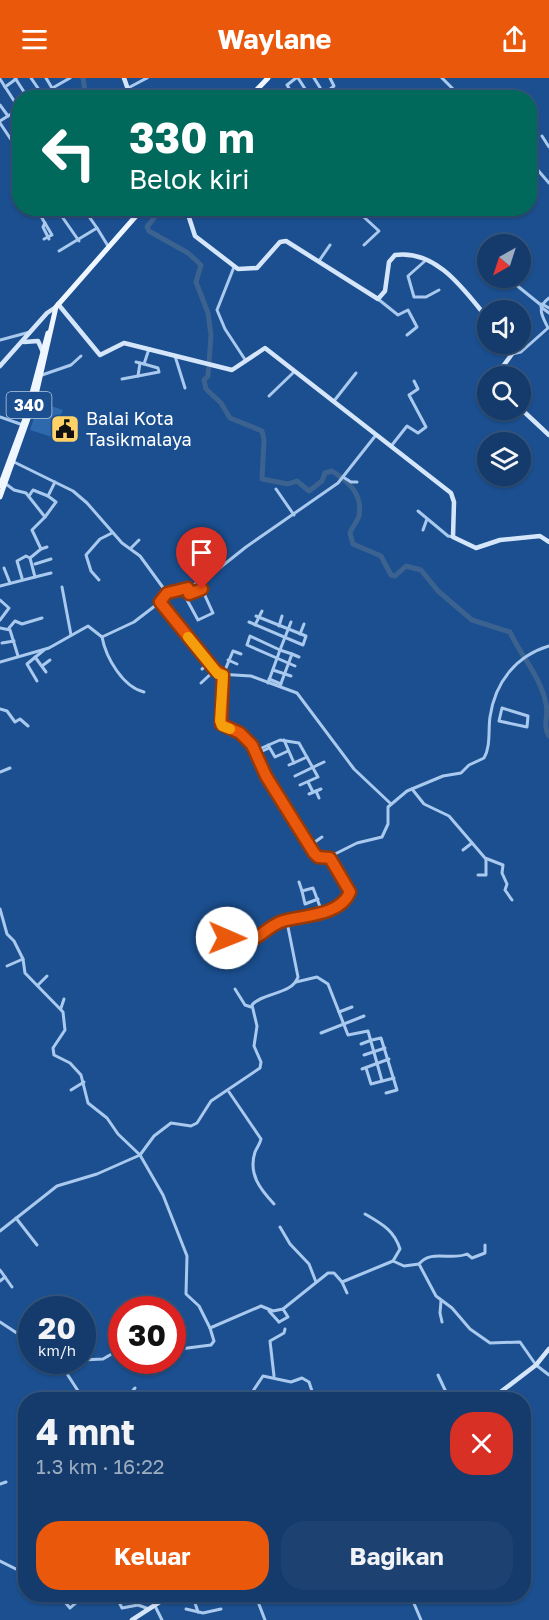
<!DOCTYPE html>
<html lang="id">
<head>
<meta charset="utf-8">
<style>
  body { margin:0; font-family:"Golos Text",sans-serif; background:#1d4271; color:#f1f3f6; height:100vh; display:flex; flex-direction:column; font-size:22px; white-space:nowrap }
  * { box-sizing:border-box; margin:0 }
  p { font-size:20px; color:#9dadc1 }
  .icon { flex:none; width:33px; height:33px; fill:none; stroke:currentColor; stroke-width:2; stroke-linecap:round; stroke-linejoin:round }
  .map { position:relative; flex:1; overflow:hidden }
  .drawer { position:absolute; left:18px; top:1314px; width:513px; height:210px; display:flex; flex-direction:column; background:#143b6b; border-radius:24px; box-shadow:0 2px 4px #0004,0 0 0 2px #33557e }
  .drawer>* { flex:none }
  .top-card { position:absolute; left:12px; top:12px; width:525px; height:126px; border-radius:24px; box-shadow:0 2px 4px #0004,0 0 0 2px #33557e; background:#00695c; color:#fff; overflow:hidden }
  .needle { width:39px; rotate:219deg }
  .buttons { position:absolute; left:477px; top:156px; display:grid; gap:12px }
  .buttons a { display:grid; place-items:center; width:54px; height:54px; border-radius:50%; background:#143b6b; box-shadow:0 2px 4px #0004,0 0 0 2px #33557e; font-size:30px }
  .speed { position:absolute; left:18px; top:1218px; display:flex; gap:12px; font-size:30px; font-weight:700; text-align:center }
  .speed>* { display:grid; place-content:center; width:78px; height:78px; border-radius:50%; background:#143b6b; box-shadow:0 2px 4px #0004,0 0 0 2px #33557e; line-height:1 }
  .speed small { font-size:15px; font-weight:400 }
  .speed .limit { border:9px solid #d22; background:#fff; color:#111 }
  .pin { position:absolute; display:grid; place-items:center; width:51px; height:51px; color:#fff; margin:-62px -26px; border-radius:50% 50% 50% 0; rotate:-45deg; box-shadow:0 0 6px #0007 }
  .pin .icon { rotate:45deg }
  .me { position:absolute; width:66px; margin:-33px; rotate:91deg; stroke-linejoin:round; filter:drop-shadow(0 0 4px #0008) }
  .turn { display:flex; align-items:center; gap:21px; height:126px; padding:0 18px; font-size:27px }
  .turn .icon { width:78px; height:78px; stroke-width:2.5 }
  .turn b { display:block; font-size:42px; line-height:51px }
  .round { display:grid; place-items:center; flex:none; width:63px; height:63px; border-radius:24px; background:#1d4271 }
  .headline { display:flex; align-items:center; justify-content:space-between; height:102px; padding:0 18px }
  h1 { font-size:36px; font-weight:700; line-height:45px }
  .button { display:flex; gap:12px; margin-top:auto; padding:12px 18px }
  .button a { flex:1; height:69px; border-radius:24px; background:#ea580c; color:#fff; font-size:24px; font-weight:700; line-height:69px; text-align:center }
  .button a+a { background:#1d4271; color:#f1f3f6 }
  header { display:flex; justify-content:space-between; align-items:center; height:78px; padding:0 18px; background:#ea580c; color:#fff; font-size:27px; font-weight:700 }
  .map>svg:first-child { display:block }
  .green { fill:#2e69ad }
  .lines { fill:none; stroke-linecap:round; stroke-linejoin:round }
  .river { stroke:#3c6290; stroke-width:5 }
  .street { stroke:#a9c9ee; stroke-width:3 }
  .secondary { stroke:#d6e6fa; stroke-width:4.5 }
  .primary { stroke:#f0f6ff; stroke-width:5 }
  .route-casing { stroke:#983908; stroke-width:15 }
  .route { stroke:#ea580c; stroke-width:10 }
  .slow { stroke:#f59e0b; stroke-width:10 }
  .labels { text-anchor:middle; stroke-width:5; stroke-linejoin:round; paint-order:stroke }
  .shield { fill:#1b4f8f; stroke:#bbcadd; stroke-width:1.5 }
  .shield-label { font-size:16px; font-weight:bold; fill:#fff }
  .poi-label { font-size:18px; fill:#fff; stroke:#1b4f8f; text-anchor:start }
</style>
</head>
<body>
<header><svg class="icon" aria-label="menu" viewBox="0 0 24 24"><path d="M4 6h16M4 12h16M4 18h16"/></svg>Waylane<svg class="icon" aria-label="share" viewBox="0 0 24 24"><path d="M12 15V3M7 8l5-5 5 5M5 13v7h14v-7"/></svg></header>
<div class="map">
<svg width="549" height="1542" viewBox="0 0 549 1542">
  <rect width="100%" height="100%" fill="#1b4f8f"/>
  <polygon class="green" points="39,324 63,332 56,347 58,349 55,360 30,352"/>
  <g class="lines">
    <g class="river">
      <polyline points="83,0 86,20"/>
      <path d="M156,130v7l-9,12 2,4 39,22 13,12 -5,17 12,31 3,22 -3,41 -4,4 2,9 15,14 9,15 32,13 2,9 -2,39 26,5 9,-3 12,10 13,-10 3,-8 7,-2c17,11 31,23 27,45 -2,6 -7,11 -9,17l3,11 28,12 10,19 4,1 11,-10 15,4 17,21 34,29 38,12c11,24 31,45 36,72 3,12 -4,21 3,32"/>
    </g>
    <g class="street">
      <polyline points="15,0 28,20"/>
      <polyline points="31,0 42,16 70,0"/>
      <polyline points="46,0 52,10"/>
      <polyline points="298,0 311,20"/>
      <polyline points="314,0 324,16"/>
      <polyline points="442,0 462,20"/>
      <polyline points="0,1 20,32"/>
      <polyline points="5,9 16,1"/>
      <polyline points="128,10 147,0"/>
      <polyline points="54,20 61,15 66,20"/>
      <polyline points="295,20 287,7 296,0"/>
      <polyline points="319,20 334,8 330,0"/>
      <polyline points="0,27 8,38"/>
      <polyline points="0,43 19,31"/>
      <polyline points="0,45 20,75"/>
      <polyline points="542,58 549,69"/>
      <polyline points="530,83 549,105"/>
      <polyline points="36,130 52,157 44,161"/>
      <polyline points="56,130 79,163"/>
      <polyline points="354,130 379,153 364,167"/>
      <polyline points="45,145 43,149 49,161"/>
      <polyline points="97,150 108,168"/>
      <polyline points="59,173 97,150 83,130"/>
      <polyline points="319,183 330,167"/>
      <polyline points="425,183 408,198 414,219 426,219 439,212"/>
      <polyline points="234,189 217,232 225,251 246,283"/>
      <polyline points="513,200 515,206 541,227"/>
      <polyline points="378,221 398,237 408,232 417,249 407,257"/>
      <polyline points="542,226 549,230"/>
      <polyline points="541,229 549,235"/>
      <polyline points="0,262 30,254"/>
      <path d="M512,276l9,-2 27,-24c-6,-13 -12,-20 1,-30"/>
      <polyline points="175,278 185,310"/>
      <polyline points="136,284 144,286 149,271"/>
      <polyline points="42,297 71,287 81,278"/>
      <polyline points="138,298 159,294 158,290 144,286"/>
      <polyline points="122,301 138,298 140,285"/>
      <polyline points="269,318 294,294"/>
      <polyline points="334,323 356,295"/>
      <polyline points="0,339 23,347"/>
      <polyline points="376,357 338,405 246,469 202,504 167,515 160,524 218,596 251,598 297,615 354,691 390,725"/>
      <polyline points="392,367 407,348 418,355 426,349 409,317 418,311 414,303"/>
      <polyline points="12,383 73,413 87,425 122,465 140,478 167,515"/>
      <polyline points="343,399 351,404 357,404"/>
      <polyline points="276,411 294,437"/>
      <polyline points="29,418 33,412 48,418"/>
      <polyline points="418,433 448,458 453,459"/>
      <polyline points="45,439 56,424 48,418 55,404"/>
      <polyline points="423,452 427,441"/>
      <polyline points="131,470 139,462"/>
      <polyline points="41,471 47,469"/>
      <polyline points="35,486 51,481"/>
      <polyline points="4,490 10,505"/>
      <polyline points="35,499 51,495"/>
      <polyline points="22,500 17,483 26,478 30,480"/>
      <polyline points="99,502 91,493 86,477 100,461 112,455"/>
      <polyline points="0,508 35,499 30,480 41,471 32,452 45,439 26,415 14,412 6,406"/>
      <polyline points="62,509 71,557"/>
      <polyline points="188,511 189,516 186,520 198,542 213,535 202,511 189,516"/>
      <polyline points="0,522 9,530 0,542"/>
      <polyline points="249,544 303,567 306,558 256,538"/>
      <polyline points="291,544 280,572 250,558 247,567 295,588"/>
      <polyline points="255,547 262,533"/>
      <polyline points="279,548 282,538"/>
      <polyline points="0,550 10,552 18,578"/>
      <polyline points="9,550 15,543 22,546 42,540"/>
      <polyline points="300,556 304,546"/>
      <path d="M102,559c4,21 21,50 42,55"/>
      <polyline points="2,565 14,563"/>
      <path d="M241,576l-8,-3 -10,24 -2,49c11,8 22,9 30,20 7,9 9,20 14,30 8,17 44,81 60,85l32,-16 25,-6 6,-13v-17l19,-16 36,-15 18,-3 8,-8 15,-7c7,-12 4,-28 6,-41 5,-35 26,-61 59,-71"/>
      <polyline points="292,576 299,579"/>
      <polyline points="35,579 46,594"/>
      <polyline points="228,582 237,586"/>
      <polyline points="0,584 49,570 88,548 102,559 134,544 160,524"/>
      <polyline points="42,588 50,582"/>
      <polyline points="202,591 210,585"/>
      <polyline points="273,592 291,598"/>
      <polyline points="269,601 281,606"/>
      <polyline points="37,603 27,586 44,572"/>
      <polyline points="201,605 215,592"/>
      <polyline points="268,605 280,572 292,576 280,608"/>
      <polygon points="502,630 528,638 527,649 499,643"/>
      <polyline points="0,631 7,633 15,644 20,641 28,648"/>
      <polyline points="284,662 294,685"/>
      <polyline points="268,667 275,679 288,673"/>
      <polyline points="255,673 280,662 299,665 318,699 300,707"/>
      <polyline points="256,676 269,670"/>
      <polyline points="289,687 307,679"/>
      <polyline points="0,694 10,690"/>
      <polyline points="295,698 324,684"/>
      <polyline points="308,704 313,714"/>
      <polyline points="412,711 424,726 449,738 485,780 503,787 502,795 507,806 505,812 512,822"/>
      <polyline points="316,713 319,720"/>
      <polyline points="309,716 321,711"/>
      <polyline points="309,768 322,759"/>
      <polyline points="463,772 472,765"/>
      <polyline points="478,797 486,797 486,781"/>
      <polyline points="299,804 302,813 313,810 322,834"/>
      <polyline points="302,813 305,826 318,821"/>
      <polyline points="0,831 7,856 14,863 23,881 25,895 63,934 65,952 53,970 54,977 70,985 81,997 88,1025 107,1040 118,1056 140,1077 163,1117 187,1178 186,1216 199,1228 210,1250"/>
      <path d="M215,885l-3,-15c14,-10 23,-12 38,-7l32,-19 6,-1"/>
      <polyline points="7,888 23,881"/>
      <polyline points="296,904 317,899 328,906 348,957 368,953 382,1003"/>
      <polyline points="38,907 47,898"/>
      <polyline points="235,911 245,927 251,929"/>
      <polyline points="61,930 64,921"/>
      <polyline points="339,934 352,929"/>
      <polyline points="321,955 364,938"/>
      <polyline points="372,962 381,960 397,1012 386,1015"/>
      <polyline points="361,966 369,963"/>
      <polyline points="364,977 385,970"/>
      <polyline points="366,990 371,1006 394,1000"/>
      <polyline points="362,991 389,981"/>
      <polyline points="71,1012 84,1004"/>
      <path d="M229,1014l32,47c-1,5 -4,8 -6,13 -7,22 5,37 19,52"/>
      <path d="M365,1136c17,10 29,16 35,35l-7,12"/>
      <polyline points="16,1140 37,1167"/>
      <polyline points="280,1149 290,1166 309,1186 316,1204"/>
      <path d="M0,1153l57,-45 40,-12 43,-19 14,-19 17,-13 20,3 6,-3 14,-22 49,-33 1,-6 -7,-16 3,-20 -5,-21c11,-13 40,-10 46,-28l-11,-55 52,-16 11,-12 -20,-36"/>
      <path d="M485,1167v8l-13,5 -5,-4c-16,7 -36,-5 -48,10l17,32 16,12 18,21 20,14 30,-1 16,23 13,10"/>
      <polyline points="0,1192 12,1209"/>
      <polyline points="0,1203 5,1199"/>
      <polyline points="342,1204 347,1215"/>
      <polyline points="441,1223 440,1235 442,1244"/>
      <polyline points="269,1233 279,1244"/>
      <polyline points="0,1244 32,1265"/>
      <polyline points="279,1244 288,1239 283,1231"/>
      <polyline points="172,1254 182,1271"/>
      <polyline points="172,1272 211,1267 214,1263 210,1250 261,1228 273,1233 283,1231 328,1195 334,1195 342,1204 393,1183 404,1188 419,1186"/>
      <polyline points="58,1282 84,1322"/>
      <polyline points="82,1282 103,1281 122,1270"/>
      <polyline points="59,1285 80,1282"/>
      <polyline points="438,1297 446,1314 444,1322"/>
      <polyline points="274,1298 270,1263 284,1255 285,1251"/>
      <polyline points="253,1313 263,1298 291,1304 302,1300 309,1304 315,1322"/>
      <polyline points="125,1322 135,1310"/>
      <polyline points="158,1322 163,1316"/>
      <polyline points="0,1406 6,1404"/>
      <polyline points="0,1483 26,1496"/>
      <path d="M58,1516l12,14c12,-11 16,-12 34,-14"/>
      <polyline points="112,1516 117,1520 122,1530 138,1527 149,1531"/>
      <polyline points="192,1516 198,1534"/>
      <polyline points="255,1516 265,1542"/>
      <polyline points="410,1516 421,1542"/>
      <polyline points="155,1528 162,1542"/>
      <polyline points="186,1531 203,1535 221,1531"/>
    </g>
    <g class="secondary">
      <polyline points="124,0 131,20"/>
      <path d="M186,130l9,28 43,33 19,-1 23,-26 6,-1 92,58 7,-8 4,-29 6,-7c42,-6 70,36 93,64"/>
      <polyline points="58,226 100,277 124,265 232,292 265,270 451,415 454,424 453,459 476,470 500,462 540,458 549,464"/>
      <polyline points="24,264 38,263 43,274"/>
      <polyline points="0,288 47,235 56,229"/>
      <polyline points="499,298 501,291 512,276 507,266"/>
      <polyline points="520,330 549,357"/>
      <polyline points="490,1322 536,1287 549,1271"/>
      <polyline points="132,1542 172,1516"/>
    </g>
    <g class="primary">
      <polyline points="249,20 268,0"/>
      <polyline points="0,408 26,338 48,255"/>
      <polyline points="0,419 35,321 56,229 143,130"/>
    </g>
  </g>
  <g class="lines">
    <g class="route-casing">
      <path id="route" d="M202,511l-13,5 -1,-6 -21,5 -7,9 55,68 8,5 -2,49 19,9 12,12 14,31 48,77 4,4 12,1 20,34c-10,24 -46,23 -67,29 -11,3 -22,15 -33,20l-9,-4 -14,1"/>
    </g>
    <use href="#route" class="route"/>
    <polyline class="slow" points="188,559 218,596 223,597 220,643 222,648 230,651"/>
  </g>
  <defs>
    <g id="civic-square" transform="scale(1.5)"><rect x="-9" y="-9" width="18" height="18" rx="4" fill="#ffd166" stroke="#1b4f8f"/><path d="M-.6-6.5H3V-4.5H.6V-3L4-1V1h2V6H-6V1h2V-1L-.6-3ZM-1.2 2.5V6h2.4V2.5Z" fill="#111"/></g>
  </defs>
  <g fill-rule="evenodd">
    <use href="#civic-square" x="65" y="351"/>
  </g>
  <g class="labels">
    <rect class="shield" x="6.5" y="314" width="45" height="26" rx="4.5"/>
    <g class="shield-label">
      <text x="29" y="333">340</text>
    </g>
    <g class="poi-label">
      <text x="86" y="347">Balai Kota<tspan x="86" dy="21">Tasikmalaya</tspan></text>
    </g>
  </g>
</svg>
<div class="buttons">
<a><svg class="needle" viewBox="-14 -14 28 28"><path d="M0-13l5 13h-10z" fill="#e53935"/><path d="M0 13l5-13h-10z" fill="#9dadc1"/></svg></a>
<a><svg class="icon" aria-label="sound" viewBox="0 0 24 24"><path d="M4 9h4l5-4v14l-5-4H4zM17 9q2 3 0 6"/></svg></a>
<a><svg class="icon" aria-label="search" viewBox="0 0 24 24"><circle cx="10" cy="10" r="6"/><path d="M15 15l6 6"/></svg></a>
<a><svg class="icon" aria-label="layers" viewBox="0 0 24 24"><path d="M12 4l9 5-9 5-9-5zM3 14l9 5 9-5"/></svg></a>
</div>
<div class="speed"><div>20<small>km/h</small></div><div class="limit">30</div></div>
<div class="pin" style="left:202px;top:511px;background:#d93025"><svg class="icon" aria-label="arrive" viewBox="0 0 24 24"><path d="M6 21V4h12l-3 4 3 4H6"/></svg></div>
<svg class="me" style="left:227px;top:860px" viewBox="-20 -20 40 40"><circle r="19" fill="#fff"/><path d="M0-13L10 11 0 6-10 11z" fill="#ea580c"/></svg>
<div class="top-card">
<div class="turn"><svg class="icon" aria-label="left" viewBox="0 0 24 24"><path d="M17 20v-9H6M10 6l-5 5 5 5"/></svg><div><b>330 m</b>Belok kiri</div></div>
</div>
<section class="drawer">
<div class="headline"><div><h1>4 mnt</h1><p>1.3 km · 16:22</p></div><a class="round" style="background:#d93025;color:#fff"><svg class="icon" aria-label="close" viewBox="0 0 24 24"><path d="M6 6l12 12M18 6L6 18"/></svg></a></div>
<div class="button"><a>Keluar</a><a>Bagikan</a></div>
</section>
</div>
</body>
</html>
